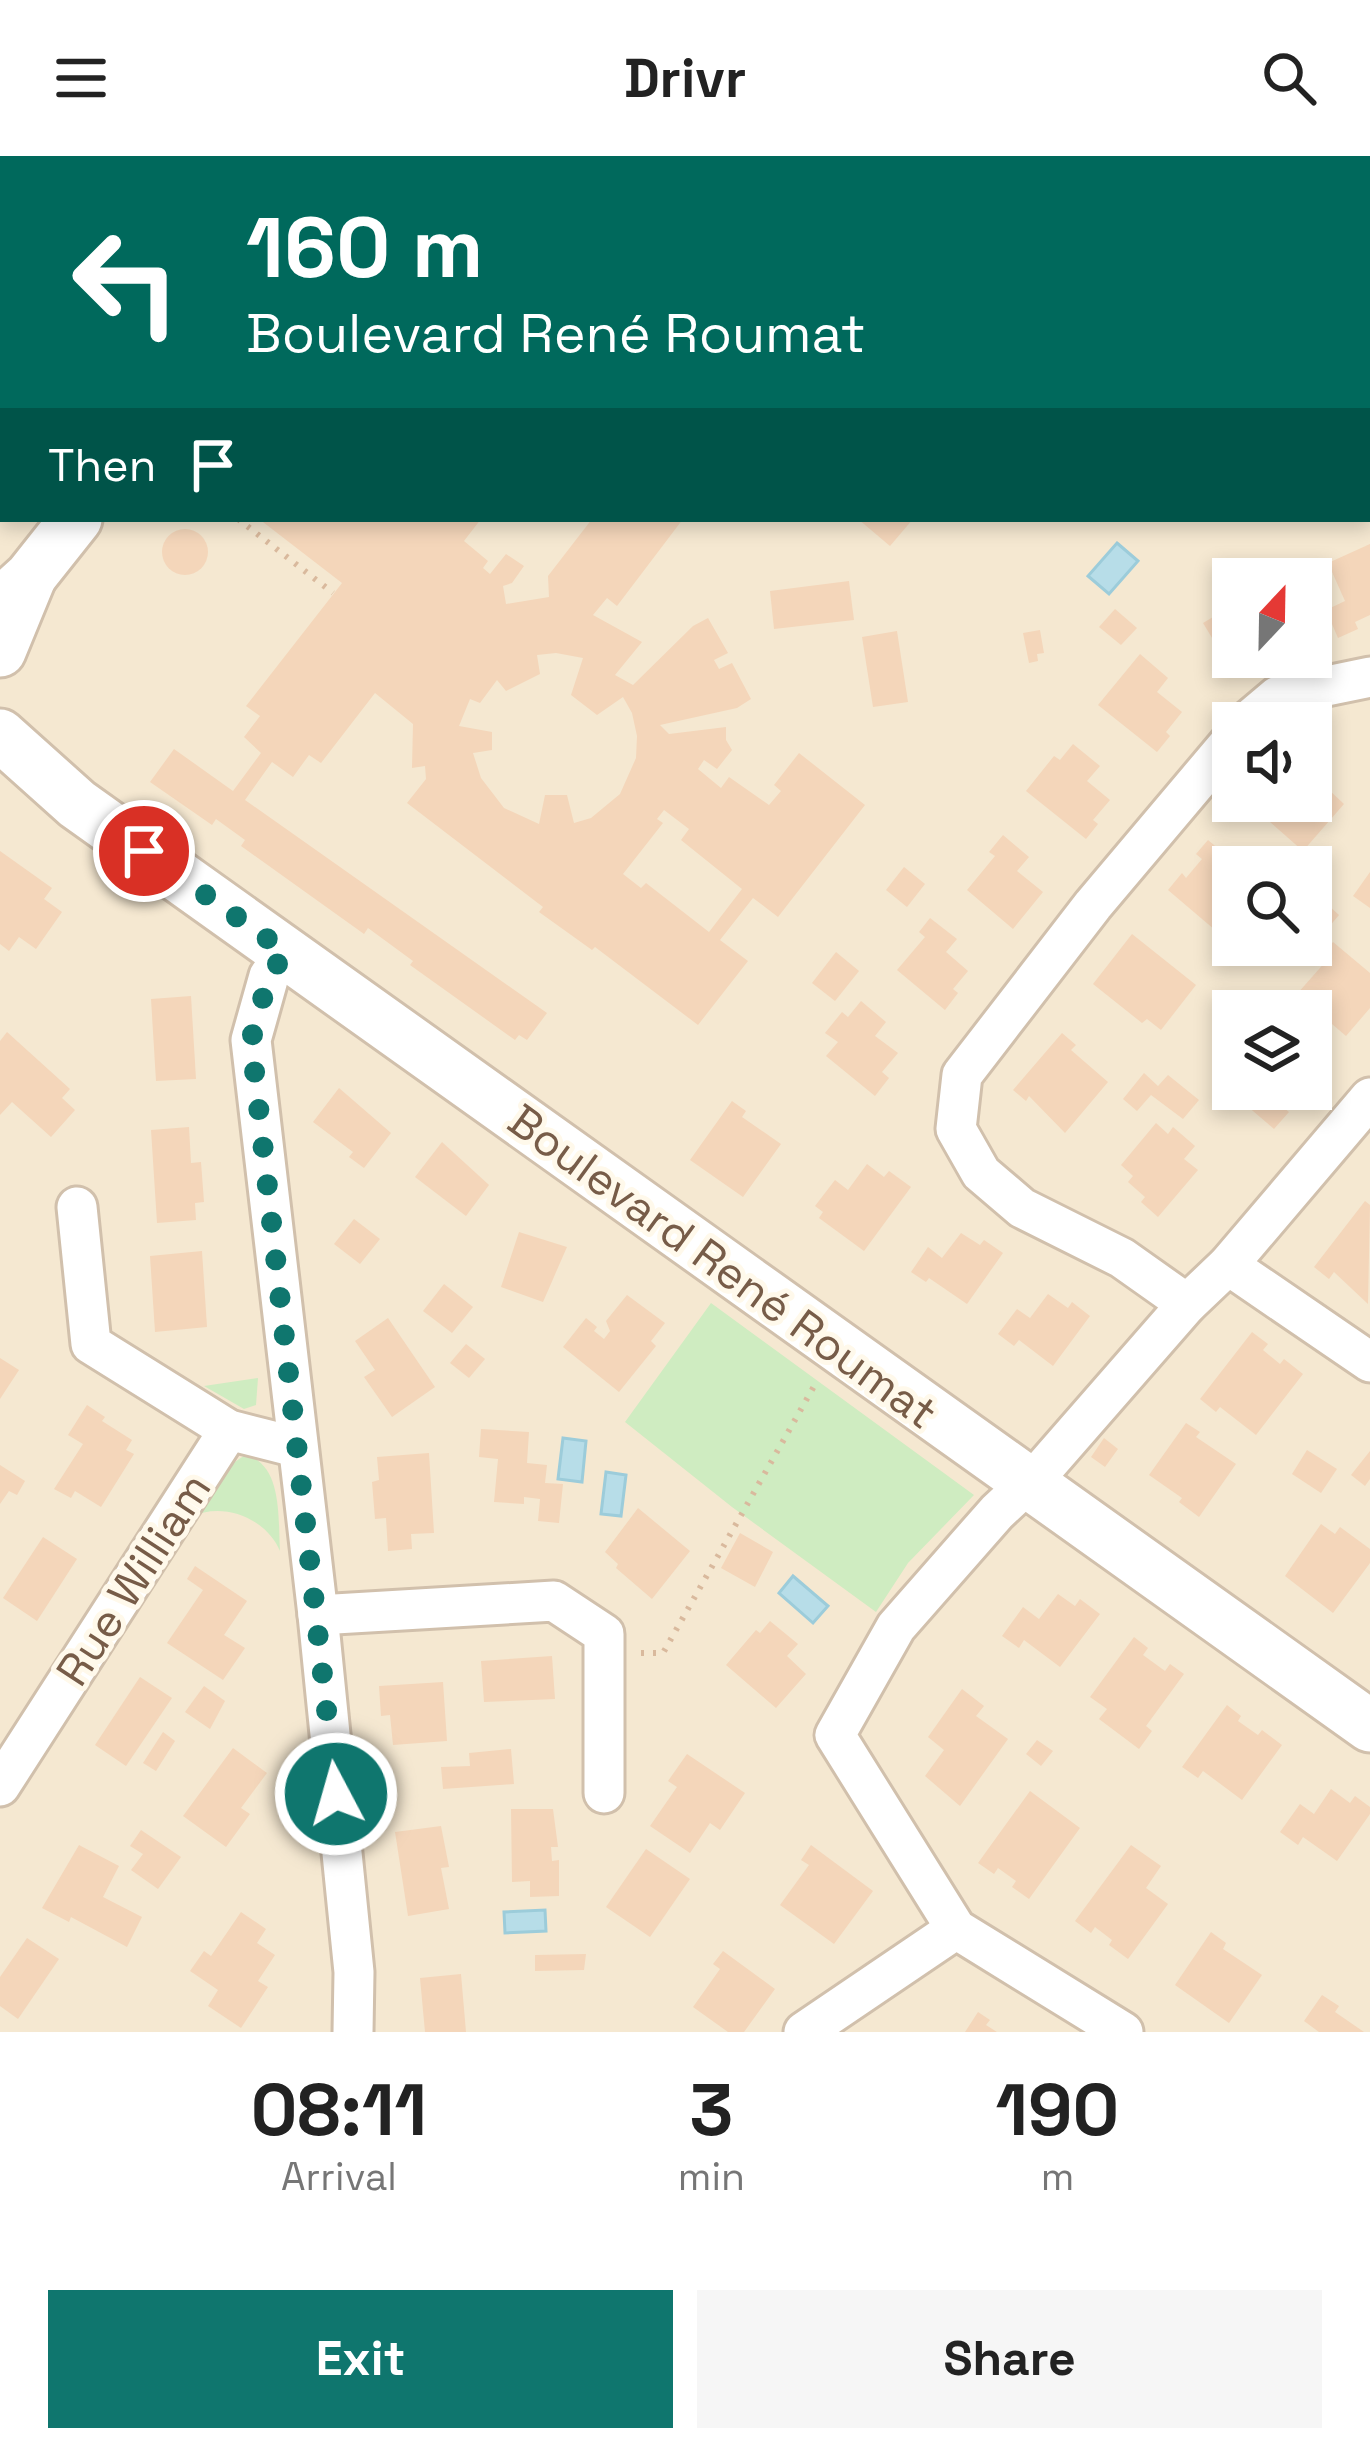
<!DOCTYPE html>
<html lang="en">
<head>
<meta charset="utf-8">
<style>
  body { margin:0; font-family:"Space Grotesk",sans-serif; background:#f6f6f6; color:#222; height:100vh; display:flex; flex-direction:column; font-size:45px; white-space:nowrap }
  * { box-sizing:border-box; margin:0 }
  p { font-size:39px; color:#767676 }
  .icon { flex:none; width:66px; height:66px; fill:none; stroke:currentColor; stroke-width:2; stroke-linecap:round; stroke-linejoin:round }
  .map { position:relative; height:1876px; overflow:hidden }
  .sheet { display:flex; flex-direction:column; background:#fff; flex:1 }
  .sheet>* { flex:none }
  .banner { position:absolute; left:0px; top:0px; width:1371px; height:366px; box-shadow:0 6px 18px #0003; background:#00695c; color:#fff; overflow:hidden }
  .needle { width:78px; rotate:22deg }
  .fabs { position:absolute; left:1212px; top:402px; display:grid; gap:24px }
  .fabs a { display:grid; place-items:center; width:120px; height:120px; border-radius:0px; background:#fff; box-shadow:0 6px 18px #0003; font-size:60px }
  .pin { position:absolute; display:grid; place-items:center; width:102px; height:102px; color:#fff; margin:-51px; border:6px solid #fff; border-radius:50%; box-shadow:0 3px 12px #0007 }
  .me { position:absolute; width:132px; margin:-66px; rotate:354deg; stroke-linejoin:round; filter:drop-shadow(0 0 9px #0008) }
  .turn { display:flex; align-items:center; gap:42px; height:252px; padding:0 48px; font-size:54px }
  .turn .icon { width:156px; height:156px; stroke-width:2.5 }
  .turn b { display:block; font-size:84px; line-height:102px }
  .then { display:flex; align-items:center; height:114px; padding:0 48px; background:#0003; gap:24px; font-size:45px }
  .eta { display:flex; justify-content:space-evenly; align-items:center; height:204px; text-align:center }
  .eta b { font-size:72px; font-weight:700; line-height:84px }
  .cta { display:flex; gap:24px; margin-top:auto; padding:24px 48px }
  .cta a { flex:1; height:138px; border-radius:0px; background:#0f766e; color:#fff; font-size:48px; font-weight:700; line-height:138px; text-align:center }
  .cta a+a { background:#f6f6f6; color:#222 }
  header { display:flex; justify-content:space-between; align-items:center; height:156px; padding:0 48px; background:#fff; font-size:54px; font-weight:700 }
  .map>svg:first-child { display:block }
  .residential { fill:#f5e8d1; fill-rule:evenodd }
  .green { fill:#cfecc1 }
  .water { fill:#b7dde8; stroke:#9cccda; stroke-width:3 }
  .building { fill:#f4d6ba; fill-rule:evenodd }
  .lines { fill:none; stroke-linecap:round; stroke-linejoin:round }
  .minor-casing { stroke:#d1c0ac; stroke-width:45 }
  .tertiary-casing { stroke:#d1c0ac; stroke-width:57 }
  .path { stroke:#d9b99d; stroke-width:6; stroke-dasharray:3 9; stroke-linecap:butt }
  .minor { stroke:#fff; stroke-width:39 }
  .tertiary { stroke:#fff; stroke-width:51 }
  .route { stroke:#0f766e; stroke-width:21; stroke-dasharray:0 37.8 }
  .labels { text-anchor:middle; stroke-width:10; stroke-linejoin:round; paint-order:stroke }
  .street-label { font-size:45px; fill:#775c48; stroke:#fff9eb }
</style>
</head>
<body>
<header><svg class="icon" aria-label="menu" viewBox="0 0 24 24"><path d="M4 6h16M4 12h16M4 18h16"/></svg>Drivr<svg class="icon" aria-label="search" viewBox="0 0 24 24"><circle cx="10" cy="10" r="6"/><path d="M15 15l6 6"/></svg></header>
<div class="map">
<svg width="1370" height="1876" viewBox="0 0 1370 1876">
  <rect width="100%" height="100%" fill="#fdf5e4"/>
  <path class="residential" d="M0,0h1370v1876h-1370zM3,3h1365v360h-1365zM1233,423h78v78h-78zM1233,567h78v78h-78zM1233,711h78v78h-78zM1233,855h78v78h-78z"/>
  <g class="green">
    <polygon points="711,1147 974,1339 908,1407 876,1456 732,1351 625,1266"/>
    <polygon points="258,1222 256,1249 244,1253 204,1230"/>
    <path d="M245,1299c38,9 33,64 35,96 -14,-33 -57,-50 -89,-34l38,-51z"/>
  </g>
  <g class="water">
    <polygon points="1117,387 1138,405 1109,438 1088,420"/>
    <polygon points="563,1282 586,1285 582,1326 558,1323"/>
    <polygon points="606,1316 626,1319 621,1360 601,1358"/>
    <polygon points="793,1420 828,1450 813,1467 779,1437"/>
    <polygon points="545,1754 546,1775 505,1777 504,1756"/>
  </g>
  <g class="building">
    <path d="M259,363h222l-17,22 24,20 -5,7 7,6 16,-20 18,12 -12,17 -9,3 3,18 43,-7 -1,-21 44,-57h91l-66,87 -10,-8 -14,17 49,27 -27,33 18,10 60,-59 15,-8 20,35 -14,7 5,9 13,-6 19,36 -14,9 -77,17 9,9 57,-7v13l6,10 -15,19 -13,-9 -6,9 23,19 8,-11 40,28 12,-14 -7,-6 25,-32 66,52 -87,112 -25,-19 -33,42 28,21 -50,64 -103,-78 -3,3 -53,-38 4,-5 -136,-104 19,-24 -1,-13 -13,2 1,-44 -38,-31 -54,70 -12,-8 -16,22 -21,-15 -27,38 302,213 -20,27 -8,-5 -4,5 -105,-75 3,-4 -45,-33 -4,6 -123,-88 4,-6 -29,-21 -4,6 -62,-43 24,-33 59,42 28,-38 -17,-16 16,-21 -14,-10 96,-123zM556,497l27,5 -12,37 26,20 26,-18 9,16 5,23 -1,22 -16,36 -29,24 -17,5 -7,-28h-22l-6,29 -35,-16 -23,-30 -8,-25 19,-3v-18l-33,-6 11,-27 10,4 17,-23 9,11 34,-17 -3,-19zM664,654l25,19 -8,11 61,49 -33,43 -63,-49 -5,5 -18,-14 40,-51 -6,-4z"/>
    <polygon points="858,363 913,363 890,390"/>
    <circle cx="185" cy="396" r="23"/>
    <polygon points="1370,388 1370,459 1355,466 1358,473 1338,482 1326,454 1345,445 1328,407"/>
    <polygon points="849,425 854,464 774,473 770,435"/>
    <polygon points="1233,449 1233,501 1262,501 1234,518 1203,467"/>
    <polygon points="1115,453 1137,472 1121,489 1099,471"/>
    <polygon points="1040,474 1044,497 1037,498 1038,505 1029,507 1023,477"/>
    <polygon points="897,475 908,546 873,551 862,481"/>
    <polygon points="1140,498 1168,522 1157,536 1182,556 1166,576 1170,580 1157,596 1098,549"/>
    <polygon points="1073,588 1100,610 1087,625 1110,644 1093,664 1098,668 1086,683 1026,635 1054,600 1060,604"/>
    <polygon points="1311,617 1344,648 1303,695 1246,645 1311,645"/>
    <polygon points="1003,679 1029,701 1017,715 1043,736 1013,773 967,734 995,700 989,696"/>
    <polygon points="1208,684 1240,711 1233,711 1233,753 1215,774 1168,734 1182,717 1186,722 1202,703 1196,698"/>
    <polygon points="0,695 52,732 44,743 62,756 36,793 19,781 9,795 0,788"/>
    <polygon points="904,711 925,728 907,751 886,734"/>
    <polygon points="1370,716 1370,752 1353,740"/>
    <polygon points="1317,739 1339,759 1328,772 1323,768 1311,781 1311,746"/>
    <polygon points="930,762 957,783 946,796 968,815 953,833 958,837 945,854 897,814 925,781 919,776"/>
    <polygon points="1132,778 1196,829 1161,874 1147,863 1142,867 1093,828"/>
    <polygon points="1333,786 1370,817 1370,852 1346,880 1297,838 1327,804 1321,800"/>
    <polygon points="836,796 859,815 835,845 812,827"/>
    <polygon points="191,840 196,923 156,925 151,843"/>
    <polygon points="861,845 886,866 875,880 898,897 882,916 889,922 875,940 826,900 838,886 825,877 842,856 848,861"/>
    <polygon points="7,876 70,933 62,942 75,954 51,981 12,946 0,959 0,885"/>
    <polygon points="1062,877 1076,889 1071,894 1108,926 1065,977 1029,940 1026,945 1013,934"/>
    <polygon points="1144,917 1158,930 1168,919 1199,944 1183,963 1151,939 1137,955 1123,943"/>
    <polygon points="1233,924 1233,933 1298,933 1283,951 1289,956 1274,973 1226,932"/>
    <polygon points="339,932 391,977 364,1012 349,1001 353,996 313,966"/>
    <polygon points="732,945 746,955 742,961 781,988 743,1041 690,1004"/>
    <polygon points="1156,967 1168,978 1173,971 1195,990 1184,1003 1198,1014 1158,1061 1141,1046 1145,1041 1128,1026 1133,1020 1121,1009"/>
    <polygon points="189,971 191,1007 201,1006 204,1046 195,1047 196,1064 157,1067 151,974"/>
    <polygon points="442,986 489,1029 466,1060 415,1021"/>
    <polygon points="867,1008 884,1021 889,1015 911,1031 864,1095 819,1062 823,1056 815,1050 835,1024 848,1034"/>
    <polygon points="1365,1045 1370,1049 1368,1148 1334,1116 1329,1123 1314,1111"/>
    <polygon points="354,1063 380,1083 360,1108 334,1088"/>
    <polygon points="519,1076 567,1091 543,1146 501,1131"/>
    <polygon points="961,1077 980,1089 984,1084 1003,1097 967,1148 929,1122 926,1126 911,1116 928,1091 942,1102"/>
    <polygon points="202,1095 207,1171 155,1176 150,1100"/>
    <polygon points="444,1128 473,1151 452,1177 423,1155"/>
    <polygon points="1048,1138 1068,1152 1072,1146 1090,1160 1053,1210 1019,1184 1014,1190 998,1178 1017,1153 1030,1162"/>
    <polygon points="627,1139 665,1167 651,1185 656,1190 619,1236 563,1191 586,1162 597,1171 594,1175 604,1183 610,1175 606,1165"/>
    <polygon points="388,1162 435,1231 392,1261 364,1221 375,1214 355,1185"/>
    <polygon points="1252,1176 1268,1188 1263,1194 1280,1208 1284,1203 1303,1218 1256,1279 1220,1251 1216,1256 1200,1243"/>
    <polygon points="466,1188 485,1203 469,1222 450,1207"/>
    <polygon points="0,1202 19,1214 0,1243"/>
    <polygon points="87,1249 105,1261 102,1265 132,1284 126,1294 134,1298 101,1351 75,1335 71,1342 54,1333 83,1288 68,1279"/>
    <polygon points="1186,1267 1200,1276 1196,1281 1236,1308 1199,1361 1179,1346 1182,1342 1149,1319"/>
    <polygon points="481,1273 529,1276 527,1307 547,1309 545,1327 563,1328 559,1367 538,1365 540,1343 524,1341 524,1348 494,1346 498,1303 479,1301"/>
    <polygon points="1104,1282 1118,1293 1105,1311 1091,1301"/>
    <polygon points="1307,1294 1337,1313 1321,1337 1292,1318"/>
    <polygon points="1370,1295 1370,1323 1365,1330 1351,1319"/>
    <polygon points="429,1297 434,1377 411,1378 412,1393 388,1395 386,1362 375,1363 372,1326 379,1324 377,1301"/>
    <polygon points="0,1309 25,1325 17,1339 9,1335 0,1348"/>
    <polygon points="638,1352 690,1395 652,1443 616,1412 618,1408 605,1396"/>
    <polygon points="1321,1368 1335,1378 1340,1371 1370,1393 1370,1407 1333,1457 1285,1420"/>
    <polygon points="740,1377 773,1396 755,1431 721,1412"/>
    <polygon points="43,1381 77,1403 37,1465 3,1442"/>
    <polygon points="195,1410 247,1445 224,1479 245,1492 223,1524 167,1487 203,1434 187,1423"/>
    <polygon points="1058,1438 1075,1450 1080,1443 1100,1458 1060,1511 1024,1484 1019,1492 1002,1480 1023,1451 1039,1463"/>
    <polygon points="770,1465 798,1488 787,1500 806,1518 776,1552 726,1509 756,1474 760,1477"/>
    <polygon points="1134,1481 1148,1492 1143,1499 1165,1515 1170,1508 1184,1518 1146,1570 1152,1575 1139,1593 1099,1563 1107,1553 1090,1541"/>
    <polygon points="552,1500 555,1543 484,1546 481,1505"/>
    <polygon points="140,1521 172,1542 126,1610 95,1589"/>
    <polygon points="443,1526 447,1585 393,1589 390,1559 381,1560 379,1530"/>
    <polygon points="204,1530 225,1545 210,1573 185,1556"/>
    <polygon points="962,1533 984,1550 976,1560 1008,1583 960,1650 925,1620 944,1594 928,1581"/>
    <polygon points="1227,1549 1241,1560 1238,1565 1258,1579 1262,1574 1282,1589 1242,1644 1203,1615 1198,1622 1182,1611"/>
    <polygon points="163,1576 175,1585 156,1615 143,1607"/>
    <polygon points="1037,1584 1053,1595 1041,1610 1026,1598"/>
    <polygon points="233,1592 267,1617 241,1652 250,1658 226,1691 183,1660"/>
    <polygon points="511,1593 514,1628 443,1633 441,1611 470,1610 469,1597"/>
    <polygon points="687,1598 745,1637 720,1674 710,1667 690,1697 650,1670 677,1631 668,1625"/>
    <polygon points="1331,1633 1350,1647 1355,1640 1370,1651 1370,1658 1337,1705 1303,1681 1298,1689 1280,1676 1300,1648 1314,1658"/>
    <polygon points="1030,1635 1080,1672 1029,1743 1012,1731 1016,1725 998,1712 994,1718 978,1707"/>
    <polygon points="511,1653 553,1653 558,1691 551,1691 552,1705 559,1704 559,1740 530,1741 530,1725 512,1726"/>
    <polygon points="441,1670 449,1711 441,1712 449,1753 408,1760 395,1676"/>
    <polygon points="141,1674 181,1701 158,1733 131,1714 143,1698 130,1690"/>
    <polygon points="79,1689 119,1710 103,1741 142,1761 127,1791 71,1761 69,1766 42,1752"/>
    <polygon points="811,1689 873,1735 834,1788 780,1749 809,1709 801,1704"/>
    <polygon points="1131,1689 1161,1710 1146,1732 1168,1748 1128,1803 1109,1789 1112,1784 1095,1771 1091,1777 1075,1765"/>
    <polygon points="646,1693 690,1723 650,1781 606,1751"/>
    <polygon points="241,1756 266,1773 257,1787 275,1799 258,1825 268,1831 241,1872 208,1850 218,1834 190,1815 204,1795 211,1800"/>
    <polygon points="1211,1776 1226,1787 1223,1793 1262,1819 1229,1867 1175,1829"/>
    <polygon points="27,1782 59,1803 18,1863 0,1850 0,1821"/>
    <polygon points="723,1795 775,1833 744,1876 728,1876 693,1851 720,1813 713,1808"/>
    <polygon points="586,1798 584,1814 535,1815 535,1799"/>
    <polygon points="461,1818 466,1876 425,1876 420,1822"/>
    <polygon points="1322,1839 1339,1850 1335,1856 1364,1876 1319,1876 1304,1865"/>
    <polygon points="978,1856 990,1864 986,1869 997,1876 965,1876"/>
  </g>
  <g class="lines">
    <g class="minor-casing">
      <g id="minor">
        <polyline points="899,0 899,3"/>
        <polyline points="1332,0 1336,3"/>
        <polyline points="1368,49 1370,52"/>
        <polyline points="1246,567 1278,540 1370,521"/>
        <polyline points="286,797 269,820 251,884 318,1459 354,1816 353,1876"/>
        <polyline points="77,1051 91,1188 229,1274 296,1291"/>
        <polyline points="1228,1109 1370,1206"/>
        <polyline points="1187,1148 1122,1102 1022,1052 981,1017 956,973 962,919 1093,749 1233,583"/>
        <polyline points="318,1459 554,1445 604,1478 604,1637"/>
        <polyline points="0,1630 229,1274"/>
        <polyline points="804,1876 956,1773"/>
        <polyline points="1123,1876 956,1773 835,1579 896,1471 997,1356 1043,1313 1187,1148 1228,1109 1370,942"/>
      </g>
    </g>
    <g class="tertiary-casing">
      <g id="tertiary">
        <polyline points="350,3 352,0"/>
        <polyline points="0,448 30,421 76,363"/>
        <polyline points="0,495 30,422"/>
        <polyline points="0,579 77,648 1370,1570"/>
      </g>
    </g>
    <g class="path">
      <polyline points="238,363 333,437"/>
      <polyline points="641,1497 663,1497 817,1225"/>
    </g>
    <use href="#minor" class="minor"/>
    <use href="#tertiary" class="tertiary"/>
  </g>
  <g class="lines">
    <polyline class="route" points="144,695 286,796 269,820 251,884 336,1638"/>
  </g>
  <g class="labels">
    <g class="street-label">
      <text transform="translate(723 1110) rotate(36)" y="16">Boulevard René Roumat</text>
      <text transform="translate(133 1423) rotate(-57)" y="16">Rue William</text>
    </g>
  </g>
</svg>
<div class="fabs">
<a><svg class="needle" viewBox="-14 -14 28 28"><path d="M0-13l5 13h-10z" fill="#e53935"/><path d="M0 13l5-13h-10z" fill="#767676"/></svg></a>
<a><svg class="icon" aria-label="sound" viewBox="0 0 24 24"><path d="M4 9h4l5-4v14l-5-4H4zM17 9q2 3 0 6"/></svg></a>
<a><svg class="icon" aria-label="search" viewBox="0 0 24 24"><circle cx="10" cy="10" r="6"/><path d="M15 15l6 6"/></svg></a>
<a><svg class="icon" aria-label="layers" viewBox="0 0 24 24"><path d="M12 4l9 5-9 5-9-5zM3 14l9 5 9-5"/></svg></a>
</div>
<div class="pin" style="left:144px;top:695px;background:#d93025"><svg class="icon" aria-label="arrive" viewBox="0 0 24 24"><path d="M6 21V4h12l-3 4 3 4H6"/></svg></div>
<svg class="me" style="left:336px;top:1638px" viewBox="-20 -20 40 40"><circle r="17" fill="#0f766e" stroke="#fff" stroke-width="3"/><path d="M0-11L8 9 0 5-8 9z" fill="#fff"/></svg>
<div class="banner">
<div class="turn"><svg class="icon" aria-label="left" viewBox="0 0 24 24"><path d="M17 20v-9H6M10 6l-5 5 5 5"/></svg><div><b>160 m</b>Boulevard René Roumat</div></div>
<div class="then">Then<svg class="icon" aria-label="arrive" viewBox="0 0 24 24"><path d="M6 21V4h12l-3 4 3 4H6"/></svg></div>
</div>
</div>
<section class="sheet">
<div class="eta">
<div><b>08:11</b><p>Arrival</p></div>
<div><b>3</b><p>min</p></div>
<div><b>190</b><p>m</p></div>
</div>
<div class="cta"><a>Exit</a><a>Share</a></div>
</section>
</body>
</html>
